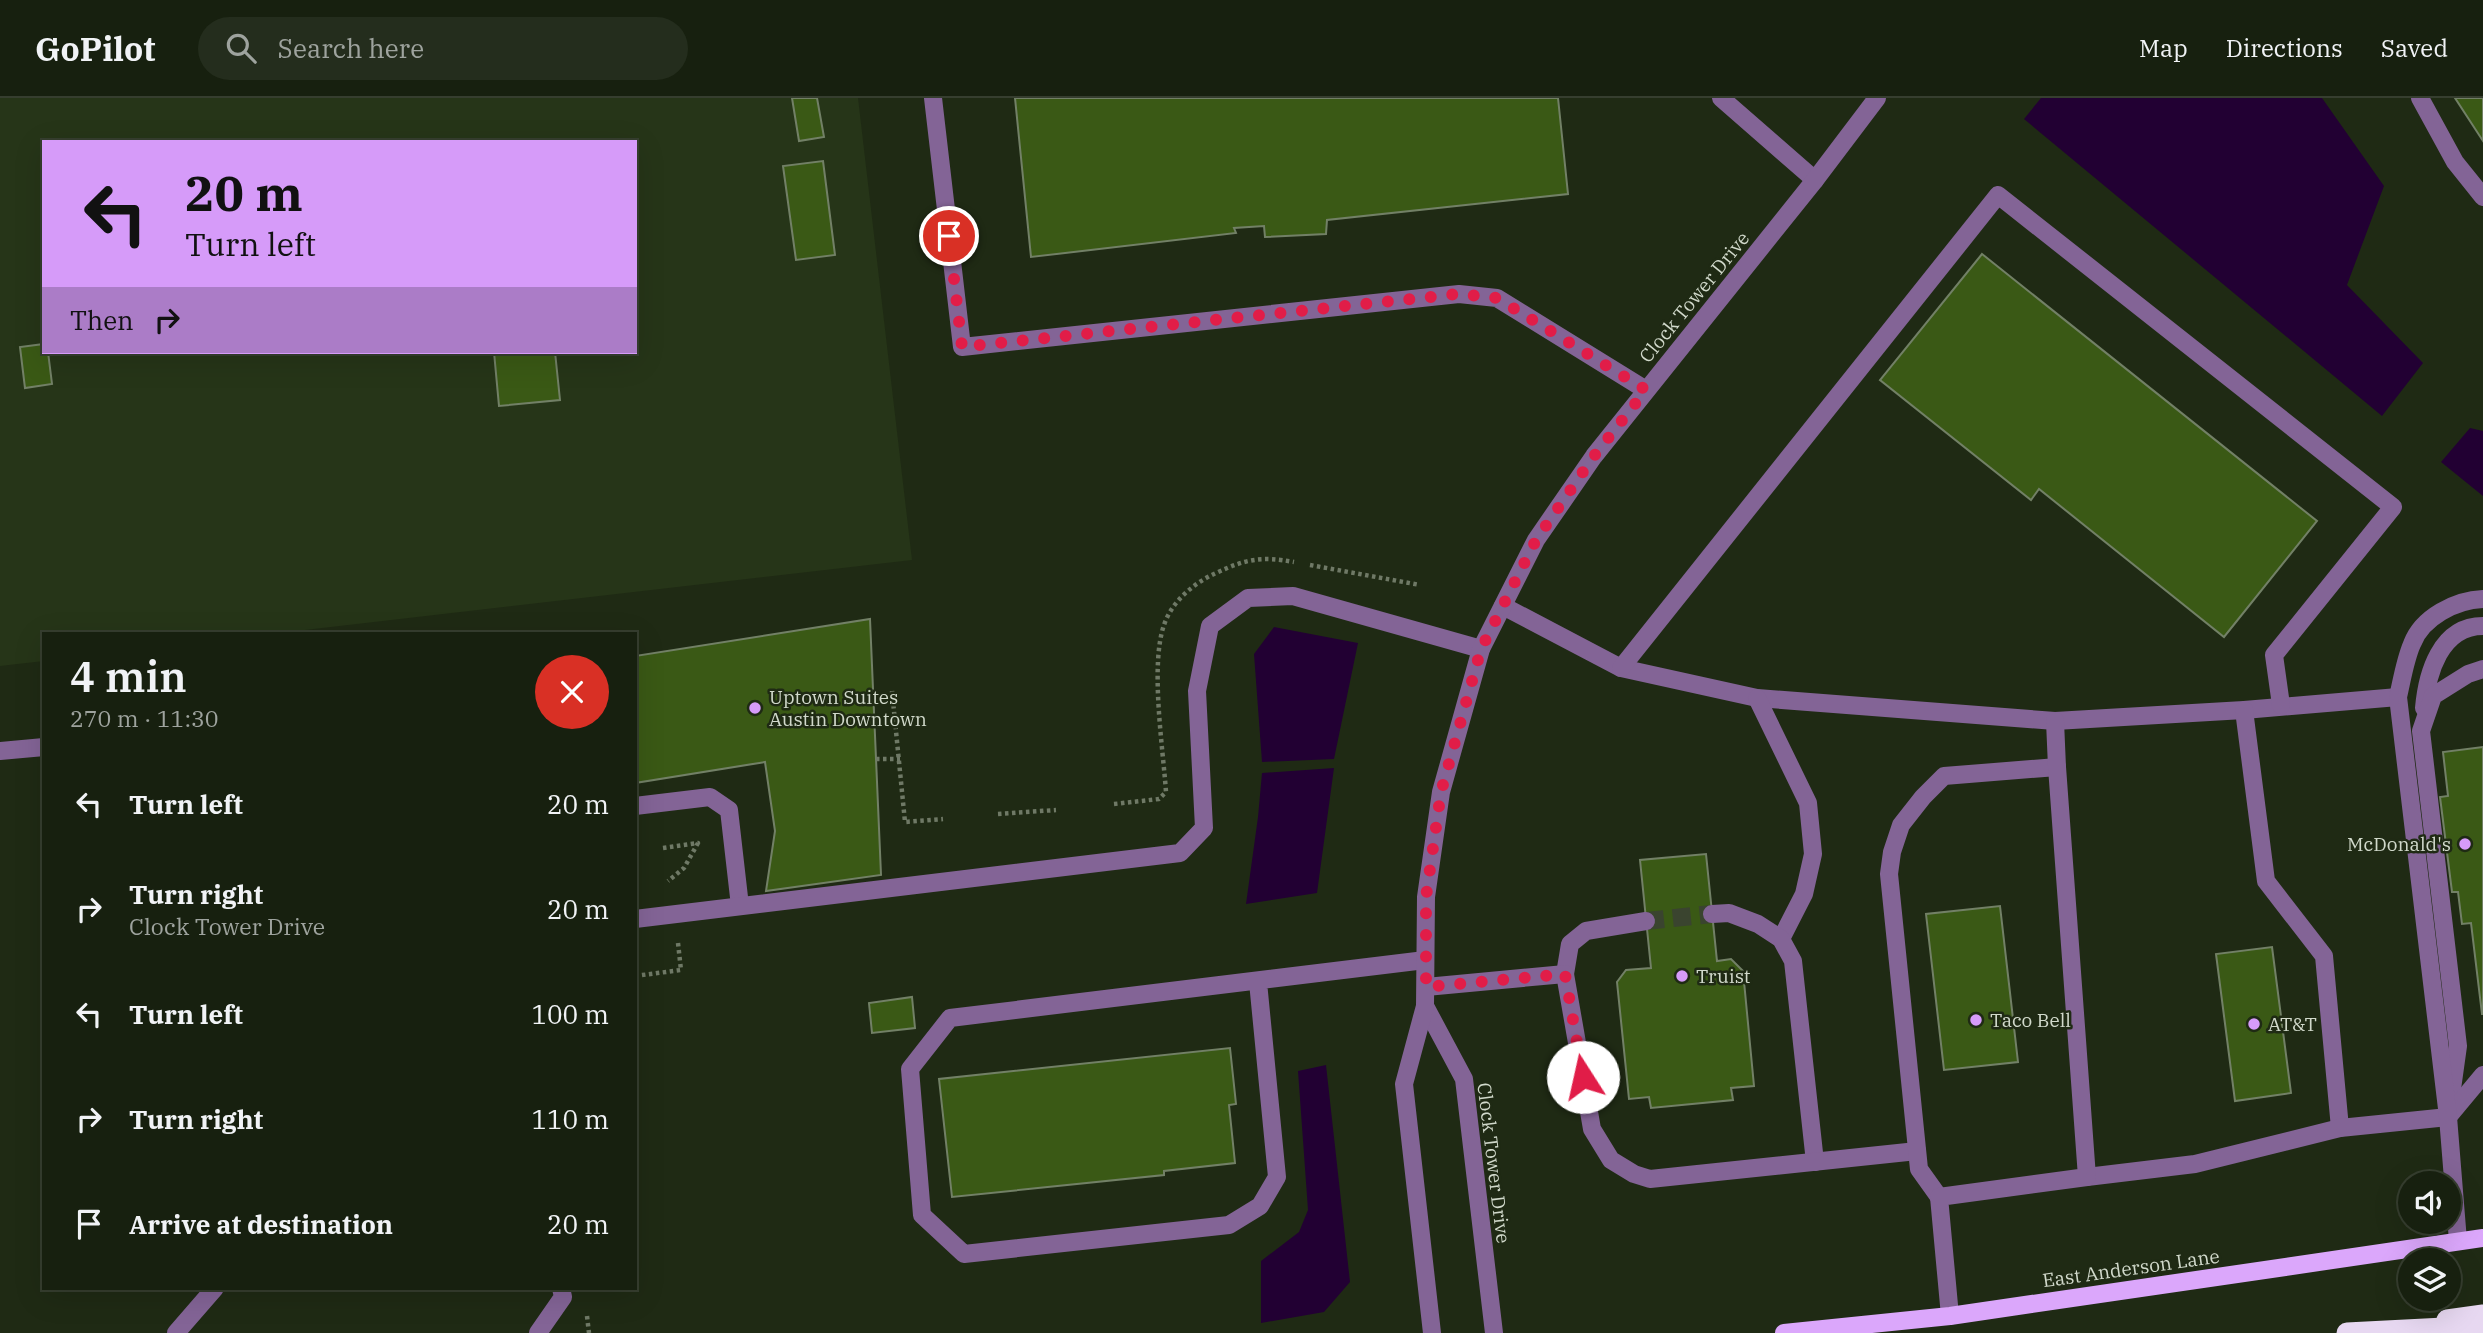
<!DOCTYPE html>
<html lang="en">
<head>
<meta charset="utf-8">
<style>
  body { margin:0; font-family:"IBM Plex Serif",serif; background:#242d1d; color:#f1f3f6; height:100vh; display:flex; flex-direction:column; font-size:26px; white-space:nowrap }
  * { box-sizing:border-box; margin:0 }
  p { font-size:23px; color:#9ea39e }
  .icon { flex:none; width:38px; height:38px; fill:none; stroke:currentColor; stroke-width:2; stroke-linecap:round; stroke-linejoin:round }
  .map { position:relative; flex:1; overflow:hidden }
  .details { position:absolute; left:42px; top:534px; width:595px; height:658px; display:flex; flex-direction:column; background:#17200f; border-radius:0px; box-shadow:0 7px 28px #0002,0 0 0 2px #363e2f }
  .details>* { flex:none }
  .hud { position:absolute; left:42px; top:42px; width:595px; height:214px; border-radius:0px; box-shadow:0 7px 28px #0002,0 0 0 2px #363e2f; background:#d69bf9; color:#111; overflow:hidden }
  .controls { position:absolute; left:2398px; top:1073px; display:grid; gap:14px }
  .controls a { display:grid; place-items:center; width:63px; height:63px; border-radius:50%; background:#17200f; box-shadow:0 7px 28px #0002,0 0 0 2px #363e2f; font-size:35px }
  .pin { position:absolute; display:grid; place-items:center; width:60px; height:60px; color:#fff; margin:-30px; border:4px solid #fff; border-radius:50%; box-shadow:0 2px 7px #0007 }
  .me { position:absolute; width:77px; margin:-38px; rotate:350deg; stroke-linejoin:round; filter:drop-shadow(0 0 5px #0008) }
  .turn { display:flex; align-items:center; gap:24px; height:147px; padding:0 28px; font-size:32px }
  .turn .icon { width:91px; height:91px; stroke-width:2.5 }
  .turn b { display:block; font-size:49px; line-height:60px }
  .then { display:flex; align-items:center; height:66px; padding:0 28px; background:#0003; gap:14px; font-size:26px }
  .round { display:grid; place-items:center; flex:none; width:74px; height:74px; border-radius:37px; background:#242d1d }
  .head { display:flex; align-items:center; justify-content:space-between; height:119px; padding:0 28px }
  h1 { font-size:42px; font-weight:600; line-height:52px }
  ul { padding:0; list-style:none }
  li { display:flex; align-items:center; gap:21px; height:105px; padding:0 28px }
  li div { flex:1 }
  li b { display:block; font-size:26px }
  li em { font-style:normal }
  header { display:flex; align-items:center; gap:42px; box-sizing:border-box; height:98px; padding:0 35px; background:#17200f; border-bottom:2px solid #363e2f }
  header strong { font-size:33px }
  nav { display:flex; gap:38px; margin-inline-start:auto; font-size:24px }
  .search { width:490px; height:63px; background:#242d1d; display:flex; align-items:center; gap:18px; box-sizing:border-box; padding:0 24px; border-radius:38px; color:#9ea39e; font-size:26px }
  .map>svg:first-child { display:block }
  .built { fill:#263518; fill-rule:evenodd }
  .water { fill:#203 }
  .building { fill:#3a5915; stroke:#728066; stroke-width:2 }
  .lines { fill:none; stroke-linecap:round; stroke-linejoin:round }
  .minor-tunnel { stroke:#3a442f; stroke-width:18; stroke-dasharray:18 9; stroke-linecap:butt }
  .path { stroke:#6f7966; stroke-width:4.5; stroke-dasharray:3.5 3.5; stroke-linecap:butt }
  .minor { stroke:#836496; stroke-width:18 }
  .major { stroke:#dba7fb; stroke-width:18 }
  .highway { stroke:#e7d8f1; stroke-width:21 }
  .highway-bridge { stroke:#e7d8f1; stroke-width:21 }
  .route { stroke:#e11d48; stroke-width:12; stroke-dasharray:0 21.6 }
  .poi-dot { fill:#d69bf9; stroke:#1f2a14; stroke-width:2.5 }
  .labels { text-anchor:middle; stroke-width:5; stroke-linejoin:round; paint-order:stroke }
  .street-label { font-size:19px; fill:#d1d9cb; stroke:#1f2a14 }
  .poi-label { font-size:19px; fill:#d1d9cb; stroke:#1f2a14; text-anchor:start }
</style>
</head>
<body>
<header>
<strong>GoPilot</strong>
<div class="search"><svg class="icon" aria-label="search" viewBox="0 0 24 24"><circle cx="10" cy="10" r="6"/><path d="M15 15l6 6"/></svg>Search here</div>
<nav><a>Map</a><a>Directions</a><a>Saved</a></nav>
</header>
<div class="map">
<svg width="2483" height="1235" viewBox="0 0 2483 1235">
  <rect width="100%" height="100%" fill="#1f2a14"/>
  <path class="built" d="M0,0h858l54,462 -633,73 -235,1v27l-44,5zM44,44h591v210h-591z"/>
  <g class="water">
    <polygon points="2041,0 2322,0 2384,88 2347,187 2423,265 2382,318 2024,21"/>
    <polygon points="2470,330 2483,333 2483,398 2441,364"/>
    <polygon points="1274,529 1358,545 1334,661 1262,664 1254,556"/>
    <polygon points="1334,670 1317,795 1246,806 1258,719 1262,675"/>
    <polygon points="1326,967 1350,1184 1324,1214 1261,1225 1261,1163 1299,1134 1308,1112 1298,973"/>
  </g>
  <g class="building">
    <polygon points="792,0 817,0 824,39 799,43"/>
    <polygon points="1015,0 1558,0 1568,96 1327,122 1326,136 1265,139 1264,128 1234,130 1236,135 1031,159"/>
    <polygon points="2455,0 2483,0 2483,43"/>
    <polygon points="823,63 835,157 796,162 783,68"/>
    <polygon points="1982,156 2317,423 2224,539 2039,391 2031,402 1880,282"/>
    <polygon points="44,246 44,254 48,254 52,286 25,290 20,249"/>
    <polygon points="494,254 555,254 560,302 499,308"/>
    <polygon points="870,521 881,777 766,793 775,733 765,664 635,685 635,558"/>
    <polygon points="2483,649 2483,916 2482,916 2471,825 2462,826 2458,794 2452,794 2440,699 2448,698 2443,654"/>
    <polygon points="1706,756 1717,863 1731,861 1743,873 1754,988 1731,990 1733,1002 1651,1010 1649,999 1629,1001 1617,884 1626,872 1651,870 1640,762"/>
    <polygon points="2000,808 2018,964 1944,972 1926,816"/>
    <polygon points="2272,849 2291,995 2235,1003 2216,856"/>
    <polygon points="912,899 915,930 872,935 869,905"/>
    <polygon points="1230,950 1236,1006 1229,1007 1235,1065 1164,1073 1164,1077 952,1099 939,981"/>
  </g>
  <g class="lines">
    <polyline class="minor-tunnel" points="1646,823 1712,816"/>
    <g class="path">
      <polyline points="1310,467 1420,487"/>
      <polyline points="892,593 905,724 943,721"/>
      <polyline points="876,661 900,661"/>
      <path d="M1114,706l45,-5 7,-7c-3,-44 -16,-127 -2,-167 8,-24 30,-42 52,-52 30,-14 45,-17 78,-11"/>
      <polyline points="998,716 1056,712"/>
      <polyline points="663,750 698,745 684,770 668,783"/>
      <polyline points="635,878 681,872 678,845"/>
      <polyline points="587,1218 589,1235"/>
    </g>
    <g class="minor">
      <polyline points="933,0 962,249 1459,196 1497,200 1646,292"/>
      <polyline points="1721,0 1815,82"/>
      <polyline points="2420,0 2455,64 2483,99"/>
      <polyline points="1503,508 1621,570 1757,600 2055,623 2244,612 2398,599"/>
      <polyline points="1621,570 1998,97 2393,409 2274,557 2281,607"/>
      <polyline points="1757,600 1808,705 1813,756 1804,796 1781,841"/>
      <path d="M2424,610c3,-34 16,-82 59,-82"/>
      <polyline points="2244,612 2266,783 2324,858 2340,1030"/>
      <polyline points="0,653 44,649"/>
      <polyline points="635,708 710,699 729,712 740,808"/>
      <polyline points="1712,816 1729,815 1758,826 1781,841 1793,863 1815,1064"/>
      <polyline points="635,821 1180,755 1204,730 1197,593 1210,528 1248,500 1293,498 1481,551"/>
      <polyline points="1565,876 1570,846 1586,833 1646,823"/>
      <polyline points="1258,884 1277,1079 1260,1108 1229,1127 964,1156 922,1117 910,971 950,920 1425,862"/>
      <polyline points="1426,889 1565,876 1592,1031 1611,1062 1634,1076 1650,1081 1917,1053"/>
      <polyline points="1425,908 1464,981 1494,1235"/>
      <polyline points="2452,991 2458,948 2421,633 2433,598 2468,576 2483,571"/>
      <polyline points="2087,1079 2195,1066 2340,1030 2448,1019 2483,977"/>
      <polyline points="1939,1099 1919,1071 1889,776 1892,754 1901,727 1923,699 1944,678 2057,669"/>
      <path d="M2458,1143l-10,-124 -50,-420c4,-17 7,-37 14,-53 10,-27 44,-44 71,-45"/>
      <polyline points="1950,1218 1939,1099 2087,1079 2057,669 2055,623"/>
      <polyline points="176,1235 215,1190"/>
      <polyline points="538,1235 563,1199 561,1190"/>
      <polyline points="1432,1235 1404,986 1425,908 1426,799 1441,694 1481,551 1536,442 1594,358 1815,82 1877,0"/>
    </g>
    <polyline class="major" points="1784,1235 1950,1218 2483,1140"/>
    <polyline class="highway" points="2447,1222 2483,1217"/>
    <polyline class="highway-bridge" points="2347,1235 2483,1228"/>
  </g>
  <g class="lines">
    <polyline class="route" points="949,138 962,249 1458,196 1497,200 1646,292 1594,358 1536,442 1481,551 1441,694 1426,799 1426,889 1565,876 1583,979"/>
  </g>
  <g class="poi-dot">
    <circle cx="755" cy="610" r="7"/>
    <circle cx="2465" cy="746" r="7"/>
    <circle cx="1682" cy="878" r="7"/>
    <circle cx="1976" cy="922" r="7"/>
    <circle cx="2254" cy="926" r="7"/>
  </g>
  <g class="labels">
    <g class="street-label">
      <text transform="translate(1694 199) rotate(-51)" y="7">Clock Tower Drive</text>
      <text transform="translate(1494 1065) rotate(83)" y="7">Clock Tower Drive</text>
      <text transform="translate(2131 1170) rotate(-8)" y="7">East Anderson Lane</text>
    </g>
    <g class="poi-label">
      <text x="769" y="606">Uptown Suites<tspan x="769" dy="22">Austin Downtown</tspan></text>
      <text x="2451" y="753" text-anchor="end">McDonald's</text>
      <text x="1696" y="885">Truist</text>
      <text x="1990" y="929">Taco Bell</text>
      <text x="2268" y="933">AT&amp;T</text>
    </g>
  </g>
</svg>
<div class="controls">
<a><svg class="icon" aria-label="sound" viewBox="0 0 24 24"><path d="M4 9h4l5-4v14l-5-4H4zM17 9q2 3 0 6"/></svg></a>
<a><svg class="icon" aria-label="layers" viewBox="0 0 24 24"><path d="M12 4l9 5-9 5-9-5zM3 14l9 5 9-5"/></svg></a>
</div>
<div class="pin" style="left:949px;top:138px;background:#d93025"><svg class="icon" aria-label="arrive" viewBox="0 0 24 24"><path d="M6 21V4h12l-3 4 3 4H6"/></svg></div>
<svg class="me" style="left:1583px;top:979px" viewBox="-20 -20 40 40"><circle r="19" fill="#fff"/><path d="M0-13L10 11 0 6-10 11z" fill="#e11d48"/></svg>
<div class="hud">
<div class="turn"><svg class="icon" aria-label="left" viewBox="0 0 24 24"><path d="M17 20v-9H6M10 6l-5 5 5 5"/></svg><div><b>20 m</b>Turn left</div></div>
<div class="then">Then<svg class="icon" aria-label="right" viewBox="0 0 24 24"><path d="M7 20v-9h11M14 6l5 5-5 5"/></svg></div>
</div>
<section class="details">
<div class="head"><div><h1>4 min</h1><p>270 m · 11:30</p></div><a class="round" style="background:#d93025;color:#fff"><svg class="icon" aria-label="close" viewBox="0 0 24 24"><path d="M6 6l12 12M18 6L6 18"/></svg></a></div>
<ul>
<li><svg class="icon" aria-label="left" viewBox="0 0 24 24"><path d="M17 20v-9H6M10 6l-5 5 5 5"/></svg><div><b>Turn left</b></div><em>20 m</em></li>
<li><svg class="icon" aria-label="right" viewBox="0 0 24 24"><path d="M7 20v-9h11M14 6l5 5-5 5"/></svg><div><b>Turn right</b><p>Clock Tower Drive</p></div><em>20 m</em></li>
<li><svg class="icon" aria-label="left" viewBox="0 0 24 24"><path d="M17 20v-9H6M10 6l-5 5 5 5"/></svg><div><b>Turn left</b></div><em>100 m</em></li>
<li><svg class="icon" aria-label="right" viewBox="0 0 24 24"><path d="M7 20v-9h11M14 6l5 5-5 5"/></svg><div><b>Turn right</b></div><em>110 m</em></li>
<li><svg class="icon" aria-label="arrive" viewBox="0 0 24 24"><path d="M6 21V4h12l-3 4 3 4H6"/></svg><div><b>Arrive at destination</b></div><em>20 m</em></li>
</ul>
</section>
</div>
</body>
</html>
